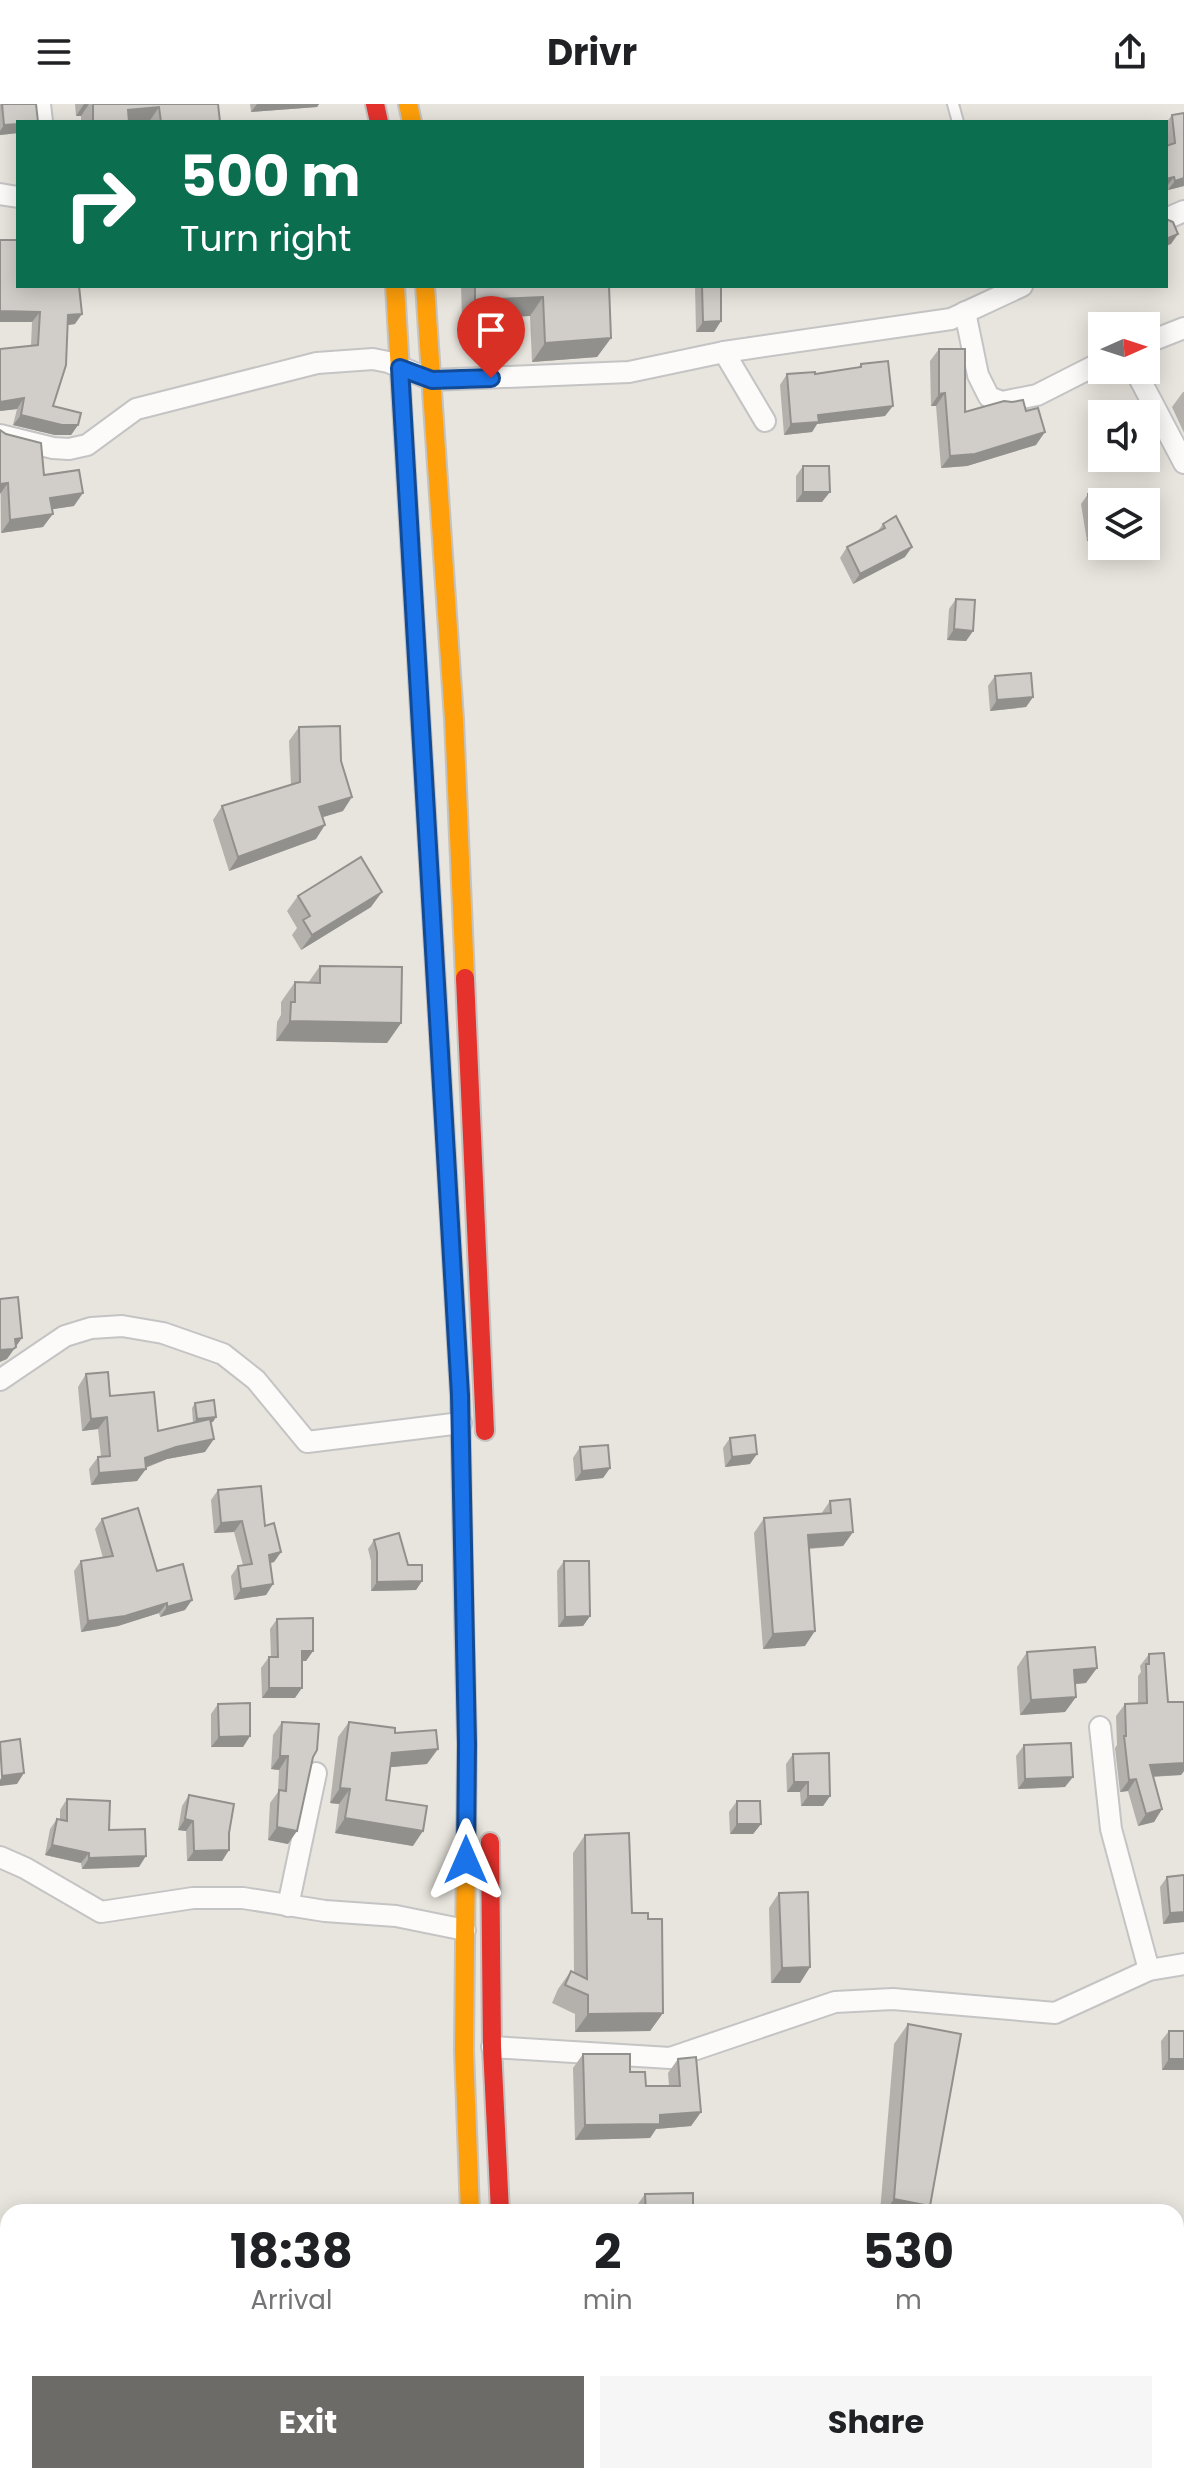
<!DOCTYPE html>
<html lang="en">
<head>
<meta charset="utf-8">
<style>
  body { margin:0; font-family:Poppins,sans-serif; background:#f6f6f6; color:#202124; height:100vh; display:flex; flex-direction:column; font-size:30px; white-space:nowrap }
  * { box-sizing:border-box; margin:0 }
  p { font-size:26px; color:#757577 }
  .icon { flex:none; width:44px; height:44px; fill:none; stroke:currentColor; stroke-width:2; stroke-linecap:round; stroke-linejoin:round }
  .map { position:relative; flex:1; overflow:hidden }
  .panel { position:absolute; left:0px; top:2100px; width:1184px; height:280px; display:flex; flex-direction:column; background:#fff; border-radius:24px 24px 0 0; box-shadow:0 4px 20px #0003 }
  .panel>* { flex:none }
  .top-card { position:absolute; left:16px; top:16px; width:1152px; height:168px; border-radius:0px; box-shadow:0 4px 20px #0003; background:#0b6e4f; color:#fff; overflow:hidden }
  .needle { width:52px; rotate:87deg }
  .tools { position:absolute; left:1088px; top:208px; display:grid; gap:16px }
  .tools a { display:grid; place-items:center; width:72px; height:72px; border-radius:0px; background:#fff; box-shadow:0 4px 20px #0003; font-size:40px }
  .pin { position:absolute; display:grid; place-items:center; width:68px; height:68px; color:#fff; margin:-82px -34px; border-radius:50% 50% 50% 0; rotate:-45deg; box-shadow:0 0 8px #0007 }
  .pin .icon { rotate:45deg }
  .me { position:absolute; width:88px; margin:-44px; rotate:0deg; stroke-linejoin:round; filter:drop-shadow(0 0 6px #0008) }
  .turn { display:flex; align-items:center; gap:28px; height:168px; padding:0 32px; font-size:36px }
  .turn .icon { width:104px; height:104px; stroke-width:2.5 }
  .turn b { display:block; font-size:56px; line-height:68px }
  .eta { display:flex; justify-content:space-evenly; align-items:center; height:136px; text-align:center }
  .eta b { font-size:48px; font-weight:700; line-height:56px }
  .primary-button { display:flex; gap:16px; margin-top:auto; padding:16px 32px }
  .primary-button a { flex:1; height:92px; border-radius:0px; background:#6c6b68; color:#fff; font-size:32px; font-weight:700; line-height:92px; text-align:center }
  .primary-button a+a { background:#f6f6f6; color:#202124 }
  header { display:flex; justify-content:space-between; align-items:center; height:104px; padding:0 32px; background:#fff; font-size:36px; font-weight:700 }
  .map>svg:first-child { display:block }
  .lines { fill:none; stroke-linecap:round; stroke-linejoin:round }
  .lane-casing { stroke:#c5c4c4; stroke-width:14 }
  .street-casing { stroke:#c5c4c4; stroke-width:24 }
  .fast-casing { stroke:#c4c3c0; stroke-width:22 }
  .slow-casing { stroke:#c4c3c0; stroke-width:22 }
  .jam-casing { stroke:#c4c3c0; stroke-width:22 }
  .lane { stroke:#fcfbfa; stroke-width:10 }
  .street { stroke:#fcfbfa; stroke-width:20 }
  .fast { stroke:#30b455; stroke-width:18 }
  .slow { stroke:#ff9f0a; stroke-width:18 }
  .jam { stroke:#e5322d; stroke-width:18 }
  .wall { fill:#b4b1ad }
  .shaded-wall { fill:#92908d }
  .building { fill:#d1cec9; stroke:#92908d; stroke-width:2 }
  .route-casing { stroke:#114b97; stroke-width:20 }
  .route { stroke:#1a73e8; stroke-width:14 }
</style>
</head>
<body>
<header><svg class="icon" aria-label="menu" viewBox="0 0 24 24"><path d="M4 6h16M4 12h16M4 18h16"/></svg>Drivr<svg class="icon" aria-label="share" viewBox="0 0 24 24"><path d="M12 15V3M7 8l5-5 5 5M5 13v7h14v-7"/></svg></header>
<div class="map">
<svg width="1184" height="2380" viewBox="0 0 1184 2380">
  <rect width="100%" height="100%" fill="#e8e5de"/>
  <g class="lines">
    <g class="lane-casing">
      <polyline id="lane" points="953,0 958,18"/>
    </g>
    <g class="street-casing">
      <g id="street">
        <polyline points="40,0 42,18"/>
        <polyline points="0,90 18,93"/>
        <polyline points="1166,115 1184,107"/>
        <polyline points="965,208 978,271 989,293 1002,298 1037,291 1102,258"/>
        <polyline points="1146,239 1184,224"/>
        <polyline points="724,248 765,317"/>
        <polyline points="1135,266 1184,359"/>
        <polyline points="0,331 53,344 69,345 87,341 136,305 317,259 373,255 388,258 432,276 629,268 724,248 951,215 1022,182"/>
        <polyline points="0,1276 65,1232 91,1224 122,1222 163,1229 223,1250 256,1276 307,1338 461,1319"/>
        <polyline points="1100,1623 1111,1725 1149,1866"/>
        <polyline points="0,1753 25,1764 101,1808 193,1794 243,1794 325,1807 396,1812 465,1826"/>
        <polyline points="288,1802 316,1669"/>
        <polyline points="492,1943 670,1954 835,1898 893,1895 1055,1909 1149,1866 1184,1860"/>
        <polyline points="1176,2169 1184,2145"/>
      </g>
    </g>
    <g class="fast-casing">
      <polyline id="fast" points="434,845 460,1291 464,1513"/>
    </g>
    <g class="slow-casing">
      <g id="slow">
        <polyline points="408,0 412,18"/>
        <polyline points="395,182 434,845"/>
        <polyline points="425,182 454,615 465,874"/>
        <polyline points="464,1513 467,1640 464,1946 470,2108"/>
        <polyline points="512,2372 512,2380"/>
      </g>
    </g>
    <g class="jam-casing">
      <g id="jam">
        <polyline points="375,0 379,18"/>
        <polyline points="465,874 485,1327"/>
        <polyline points="490,1738 492,1943 500,2108"/>
        <polyline points="481,2372 482,2380"/>
      </g>
    </g>
    <use href="#lane" class="lane"/>
    <use href="#street" class="street"/>
    <use href="#fast" class="fast"/>
    <use href="#slow" class="slow"/>
    <use href="#jam" class="jam"/>
  </g>
  <g class="wall">
    <polygon points="0,0 36,0 18,18 18,29 0,31"/>
    <polygon points="75,0 218,0 220,18 81,18 81,12 76,12"/>
    <polygon points="250,0 319,0 317,3 251,8"/>
    <polygon points="1172,11 1184,82 1168,86 1167,82 1166,83 1166,42 1167,41 1166,19"/>
    <polygon points="0,136 18,182 75,220 68,221 53,302 78,321 71,331 55,331 13,321 17,305 0,307 0,245 31,242 32,218 0,218"/>
    <polygon points="461,182 609,182 611,234 597,253 532,258 530,212 462,215"/>
    <polygon points="695,182 721,182 721,217 714,228 696,228"/>
    <polygon points="939,245 965,308 1026,307 1036,341 967,362 941,364 936,302 931,302 930,257"/>
    <polygon points="861,260 885,312 817,320 812,328 784,331 780,281 787,270 815,270 858,264"/>
    <polygon points="1183,288 1184,288 1184,329 1172,303"/>
    <polygon points="0,326 74,402 52,405 43,423 1,429"/>
    <polygon points="803,362 822,398 796,398 796,372"/>
    <polygon points="1088,390 1102,398 1102,439 1100,434 1087,437 1081,400"/>
    <polygon points="883,420 905,453 853,480 840,454 847,443 877,428"/>
    <polygon points="1103,442 1137,442 1134,446 1107,455"/>
    <polygon points="956,495 973,527 966,537 947,536 949,505"/>
    <polygon points="995,572 1033,593 1026,603 990,607 988,582"/>
    <polygon points="299,623 343,707 323,713 316,735 229,767 213,716 222,702 291,681 289,637"/>
    <polygon points="298,792 371,803 301,846 292,831 297,824 287,807"/>
    <polygon points="320,862 401,919 387,939 276,937 277,918 281,911 281,898 295,878 308,879"/>
    <polygon points="86,1270 110,1292 158,1327 193,1319 192,1304 195,1299 213,1318 210,1318 205,1348 167,1355 146,1364 137,1377 91,1381 89,1365 98,1353 101,1352 98,1325 82,1327 78,1283"/>
    <polygon points="730,1334 750,1360 725,1363 723,1344"/>
    <polygon points="580,1343 610,1364 603,1374 575,1377 573,1354"/>
    <polygon points="218,1386 265,1422 281,1448 274,1458 270,1459 273,1480 266,1491 234,1496 231,1472 238,1462 243,1461 234,1428 214,1429 211,1396"/>
    <polygon points="830,1397 853,1428 843,1442 809,1445 805,1542 763,1545 754,1429 764,1414 821,1410"/>
    <polygon points="102,1415 157,1467 185,1506 160,1513 159,1509 118,1522 81,1528 74,1467 81,1457 103,1454 95,1425"/>
    <polygon points="374,1436 408,1461 422,1477 416,1486 371,1487 371,1457 368,1445"/>
    <polygon points="564,1457 590,1512 583,1522 558,1523 557,1467"/>
    <polygon points="277,1515 313,1547 306,1557 302,1557 295,1594 262,1594 261,1564 269,1553 271,1553 270,1525"/>
    <polygon points="1027,1548 1086,1579 1075,1580 1076,1593 1065,1608 1020,1611 1017,1563"/>
    <polygon points="1149,1550 1168,1598 1184,1598 1184,1667 1181,1671 1153,1673 1162,1705 1154,1718 1138,1722 1128,1687 1120,1688 1115,1644 1117,1641 1116,1612 1125,1600 1138,1599 1138,1572 1141,1568 1140,1562"/>
    <polygon points="218,1600 250,1632 243,1643 211,1643 211,1610"/>
    <polygon points="282,1618 313,1653 288,1740 268,1736 270,1699 278,1688 279,1666 271,1665 273,1631"/>
    <polygon points="349,1618 395,1629 427,1660 390,1663 386,1696 413,1742 335,1729 339,1700 330,1699 338,1633"/>
    <polygon points="1024,1641 1065,1683 1018,1685 1016,1652"/>
    <polygon points="793,1650 830,1692 823,1702 801,1702 800,1688 787,1688 786,1660"/>
    <polygon points="189,1691 229,1729 229,1746 222,1757 187,1757 186,1727 178,1726 182,1702"/>
    <polygon points="67,1695 109,1726 139,1763 82,1765 81,1759 45,1751 50,1725 57,1715 60,1715 60,1706"/>
    <polygon points="737,1697 761,1720 753,1730 730,1730 729,1708"/>
    <polygon points="585,1731 632,1809 648,1815 663,1909 650,1927 575,1928 575,1910 552,1899 558,1885 571,1867 574,1869 573,1749"/>
    <polygon points="1167,1773 1184,1818 1163,1820 1160,1783"/>
    <polygon points="779,1789 810,1863 800,1879 771,1879 769,1804"/>
    <polygon points="908,1920 925,2108 880,2108 894,1940"/>
    <polygon points="1169,1927 1184,1927 1184,1966 1162,1966 1161,1937"/>
    <polygon points="583,1950 630,1968 646,1982 669,1982 668,1969 678,1955 701,2008 691,2022 656,2025 650,2034 575,2036 573,1964"/>
    <polygon points="645,2090 693,2108 638,2108 638,2100"/>
    <polygon points="1,2328 8,2368 0,2368"/>
    <polygon points="33,2372 113,2372 75,2375 71,2380 35,2380"/>
    <rect x="385" y="2372" width="51" height="8"/>
  </g>
  <g class="shaded-wall">
    <polygon points="84,0 89,0 81,12 76,12"/>
    <polygon points="257,0 319,0 317,3 251,8"/>
    <polygon points="159,3 149,18 120,18 128,6"/>
    <polygon points="18,20 18,29 0,31 0,27 4,21"/>
    <polygon points="1174,73 1167,82 1166,83 1166,75"/>
    <polygon points="1184,74 1184,82 1168,86 1175,77"/>
    <polygon points="1178,130 1171,140 1166,142 1166,135"/>
    <polygon points="543,193 530,212 462,215 475,196"/>
    <polygon points="0,207 40,208 32,218 0,218"/>
    <polygon points="82,210 75,220 61,222 68,211"/>
    <polygon points="721,217 714,228 696,228 703,218"/>
    <polygon points="611,234 597,253 532,258 545,239"/>
    <polygon points="945,289 936,302 931,302 939,290"/>
    <polygon points="24,294 17,305 0,307 0,298"/>
    <polygon points="893,302 885,312 817,320 812,328 784,331 791,320 818,311"/>
    <polygon points="21,311 78,321 71,331 55,331 13,321"/>
    <polygon points="1045,328 1036,341 967,362 941,364 950,352"/>
    <polygon points="8,379 0,390 0,380"/>
    <polygon points="803,388 830,388 822,398 796,398"/>
    <polygon points="83,389 74,402 41,407 50,394"/>
    <polygon points="53,410 43,423 1,429 10,416"/>
    <polygon points="1102,425 1102,432 1100,434 1087,437 1094,426"/>
    <polygon points="1123,442 1137,442 1134,446 1107,455 1115,445"/>
    <polygon points="912,443 905,453 853,480 860,470"/>
    <polygon points="954,525 973,527 966,537 947,536"/>
    <polygon points="1033,593 1026,603 990,607 997,596"/>
    <polygon points="352,693 343,707 310,717 319,703"/>
    <polygon points="325,721 316,735 229,767 238,753"/>
    <polygon points="382,788 371,803 301,846 312,831"/>
    <polygon points="290,917 401,919 387,939 276,937"/>
    <polygon points="22,1234 7,1255 0,1258 0,1246 15,1235"/>
    <polygon points="107,1313 98,1325 82,1327 91,1315"/>
    <polygon points="216,1313 213,1318 193,1320 197,1315"/>
    <polygon points="214,1335 205,1348 167,1355 141,1365 146,1365 137,1377 91,1381 99,1369 145,1354 176,1343"/>
    <polygon points="757,1350 750,1360 725,1363 732,1353"/>
    <polygon points="610,1364 603,1374 575,1377 582,1367"/>
    <polygon points="242,1417 234,1428 214,1429 221,1419"/>
    <polygon points="853,1428 843,1442 798,1445 808,1431"/>
    <polygon points="281,1448 274,1458 262,1461 269,1451"/>
    <polygon points="422,1477 416,1486 371,1487 377,1478"/>
    <polygon points="273,1480 266,1491 234,1496 241,1485"/>
    <polygon points="192,1496 185,1506 160,1513 167,1503"/>
    <polygon points="167,1499 159,1509 118,1522 81,1528 88,1517"/>
    <polygon points="590,1512 583,1522 558,1523 565,1513"/>
    <polygon points="815,1527 805,1542 763,1545 773,1530"/>
    <polygon points="302,1547 313,1547 306,1557 294,1557"/>
    <polygon points="1097,1564 1086,1579 1064,1581 1074,1566"/>
    <polygon points="269,1584 302,1584 295,1594 262,1594"/>
    <polygon points="1076,1593 1065,1608 1020,1611 1031,1596"/>
    <polygon points="250,1632 243,1643 211,1643 219,1633"/>
    <polygon points="438,1645 427,1660 381,1664 392,1649"/>
    <polygon points="280,1652 288,1652 279,1666 271,1665"/>
    <polygon points="1184,1659 1184,1667 1181,1671 1141,1673 1150,1661"/>
    <polygon points="24,1669 17,1680 0,1682 0,1676 2,1672"/>
    <polygon points="1073,1673 1065,1683 1018,1685 1025,1675"/>
    <polygon points="1136,1675 1128,1687 1120,1688 1129,1676"/>
    <polygon points="794,1678 808,1678 800,1688 787,1688"/>
    <polygon points="340,1684 350,1685 339,1700 330,1699"/>
    <polygon points="808,1692 830,1692 823,1702 801,1702"/>
    <polygon points="1162,1705 1154,1718 1138,1722 1146,1710"/>
    <polygon points="345,1714 423,1727 413,1742 335,1729"/>
    <polygon points="185,1715 193,1717 186,1727 178,1726"/>
    <polygon points="737,1720 761,1720 753,1730 730,1730"/>
    <polygon points="277,1723 297,1727 288,1740 268,1736"/>
    <polygon points="52,1741 89,1749 81,1759 45,1751"/>
    <polygon points="229,1746 222,1757 187,1757 194,1747"/>
    <polygon points="146,1752 139,1763 82,1765 89,1754"/>
    <polygon points="1184,1808 1184,1818 1163,1820 1170,1809"/>
    <polygon points="810,1863 800,1879 771,1879 782,1864"/>
    <polygon points="663,1909 650,1927 575,1928 588,1910"/>
    <polygon points="1169,1955 1184,1955 1184,1966 1162,1966"/>
    <polygon points="701,2008 691,2022 656,2025 650,2034 575,2036 585,2021 660,2011"/>
    <polygon points="894,2095 930,2102 925,2108 885,2108"/>
    <polygon points="1184,2259 1184,2272 1176,2273 1176,2260"/>
    <polygon points="2,2357 8,2357 8,2368 0,2368 0,2360"/>
    <polygon points="64,2372 113,2372 75,2375 71,2380 42,2380 45,2377"/>
  </g>
  <g class="building">
    <polygon points="2,0 36,0 38,18 18,18 18,20 4,21"/>
    <polygon points="93,0 218,0 220,18 161,18 159,3 128,6 129,18 93,18"/>
    <polygon points="1184,9 1184,74 1175,77 1174,73 1166,75 1166,42 1175,39 1172,11"/>
    <polygon points="1166,115 1173,118 1178,130 1166,135"/>
    <polygon points="0,136 18,136 18,182 79,182 82,210 68,211 66,261 53,302 81,309 78,321 62,321 21,311 24,294 0,298 0,245 38,241 40,208 0,207"/>
    <polygon points="475,182 609,182 611,234 545,239 543,193 475,196"/>
    <polygon points="702,182 721,182 721,217 703,218"/>
    <polygon points="939,245 965,245 965,308 1004,297 1012,298 1023,296 1026,307 1038,304 1045,328 975,350 950,352 945,289 939,290"/>
    <polygon points="888,257 893,302 818,311 819,318 791,320 787,270 815,268 815,270 861,263 861,260"/>
    <polygon points="0,326 6,330 41,339 44,371 79,366 83,389 50,394 53,410 10,416 8,379 0,380"/>
    <polygon points="803,362 829,362 830,388 803,388"/>
    <polygon points="1108,386 1109,394 1131,392 1131,398 1102,398 1102,425 1094,426 1088,390"/>
    <polygon points="896,412 912,443 860,470 847,443 885,424 883,420"/>
    <polygon points="956,495 975,496 973,527 954,525"/>
    <polygon points="1031,569 1033,593 997,596 995,572"/>
    <polygon points="340,622 341,657 352,693 319,703 325,721 238,753 222,702 300,678 299,623"/>
    <polygon points="361,753 382,788 312,831 303,816 310,812 298,792"/>
    <polygon points="320,862 402,863 401,919 290,917 291,898 295,898 295,878 320,879"/>
    <polygon points="18,1193 22,1234 15,1235 16,1243 13,1245 0,1246 0,1195"/>
    <polygon points="108,1268 110,1292 154,1288 158,1327 210,1315 214,1335 176,1343 145,1354 146,1365 99,1369 98,1353 110,1352 107,1313 91,1315 86,1270"/>
    <polygon points="214,1296 216,1313 197,1315 195,1299"/>
    <polygon points="755,1331 757,1350 732,1353 730,1334"/>
    <polygon points="608,1341 610,1364 582,1367 580,1343"/>
    <polygon points="261,1382 265,1422 274,1419 281,1448 269,1451 273,1480 241,1485 238,1462 252,1460 242,1417 221,1419 218,1386"/>
    <polygon points="850,1395 853,1428 808,1431 815,1527 773,1530 764,1414 831,1409 830,1397"/>
    <polygon points="138,1404 157,1467 183,1460 192,1496 167,1503 167,1499 125,1512 88,1517 81,1457 113,1452 102,1415"/>
    <polygon points="399,1429 408,1461 422,1461 422,1477 377,1478 377,1448 374,1436"/>
    <polygon points="564,1457 589,1457 590,1512 565,1513"/>
    <polygon points="313,1514 313,1547 302,1547 302,1584 269,1584 269,1553 278,1553 277,1515"/>
    <polygon points="1095,1543 1097,1564 1074,1566 1076,1593 1031,1596 1027,1548"/>
    <polygon points="1164,1549 1168,1598 1184,1598 1184,1659 1150,1661 1162,1705 1146,1710 1136,1675 1129,1676 1124,1632 1126,1632 1125,1600 1147,1599 1146,1560 1149,1560 1149,1550"/>
    <polygon points="250,1599 250,1632 219,1633 218,1600"/>
    <polygon points="282,1618 319,1620 317,1646 313,1653 297,1727 277,1723 279,1686 286,1687 288,1652 280,1652"/>
    <polygon points="349,1618 395,1624 395,1629 436,1626 438,1645 392,1649 386,1696 427,1702 423,1727 345,1714 350,1685 340,1684"/>
    <polygon points="20,1635 24,1669 2,1672 0,1638"/>
    <polygon points="1071,1639 1073,1673 1025,1675 1024,1641"/>
    <polygon points="829,1649 830,1692 808,1692 808,1678 794,1678 793,1650"/>
    <polygon points="189,1691 234,1700 229,1729 229,1746 194,1747 193,1717 185,1715"/>
    <polygon points="67,1695 110,1697 109,1726 145,1725 146,1752 89,1754 89,1749 52,1741 57,1715 67,1717"/>
    <polygon points="737,1697 760,1697 761,1720 737,1720"/>
    <polygon points="629,1729 632,1809 648,1809 648,1815 662,1815 663,1909 588,1910 588,1891 565,1881 571,1867 587,1875 585,1731"/>
    <polygon points="1184,1771 1184,1808 1170,1809 1167,1773"/>
    <polygon points="808,1788 810,1863 782,1864 779,1789"/>
    <polygon points="908,1920 961,1930 930,2102 894,2095"/>
    <rect x="1169" y="1927" width="15" height="28"/>
    <polygon points="583,1950 630,1950 630,1968 645,1968 646,1982 680,1982 678,1955 696,1953 701,2008 660,2011 660,2020 585,2021"/>
    <polygon points="693,2089 693,2108 646,2108 645,2090"/>
    <polygon points="1145,2102 1145,2108 1117,2108 1117,2103"/>
    <polygon points="1184,2223 1184,2259 1176,2260 1176,2224"/>
    <polygon points="8,2327 8,2357 2,2357 1,2328"/>
    <polygon points="43,2372 64,2372 45,2377"/>
    <rect x="394" y="2372" width="42" height="8"/>
    <polygon points="329,2375 330,2380 306,2380"/>
  </g>
  <g class="lines">
    <g class="route-casing">
      <polyline id="route" points="466,1756 467,1640 460,1291 400,264 432,276 491,274"/>
    </g>
    <use href="#route" class="route"/>
  </g>
</svg>
<div class="tools">
<a><svg class="needle" viewBox="-14 -14 28 28"><path d="M0-13l5 13h-10z" fill="#e53935"/><path d="M0 13l5-13h-10z" fill="#757577"/></svg></a>
<a><svg class="icon" aria-label="sound" viewBox="0 0 24 24"><path d="M4 9h4l5-4v14l-5-4H4zM17 9q2 3 0 6"/></svg></a>
<a><svg class="icon" aria-label="layers" viewBox="0 0 24 24"><path d="M12 4l9 5-9 5-9-5zM3 14l9 5 9-5"/></svg></a>
</div>
<div class="pin" style="left:491px;top:274px;background:#d93025"><svg class="icon" aria-label="arrive" viewBox="0 0 24 24"><path d="M6 21V4h12l-3 4 3 4H6"/></svg></div>
<svg class="me" style="left:466px;top:1756px" viewBox="-20 -20 40 40"><path d="M0-17L14 15 0 8-14 15z" fill="#1a73e8" stroke="#fff" stroke-width="4"/></svg>
<div class="top-card">
<div class="turn"><svg class="icon" aria-label="right" viewBox="0 0 24 24"><path d="M7 20v-9h11M14 6l5 5-5 5"/></svg><div><b>500 m</b>Turn right</div></div>
</div>
<section class="panel">
<div class="eta">
<div><b>18:38</b><p>Arrival</p></div>
<div><b>2</b><p>min</p></div>
<div><b>530</b><p>m</p></div>
</div>
<div class="primary-button"><a>Exit</a><a>Share</a></div>
</section>
</div>
</body>
</html>
